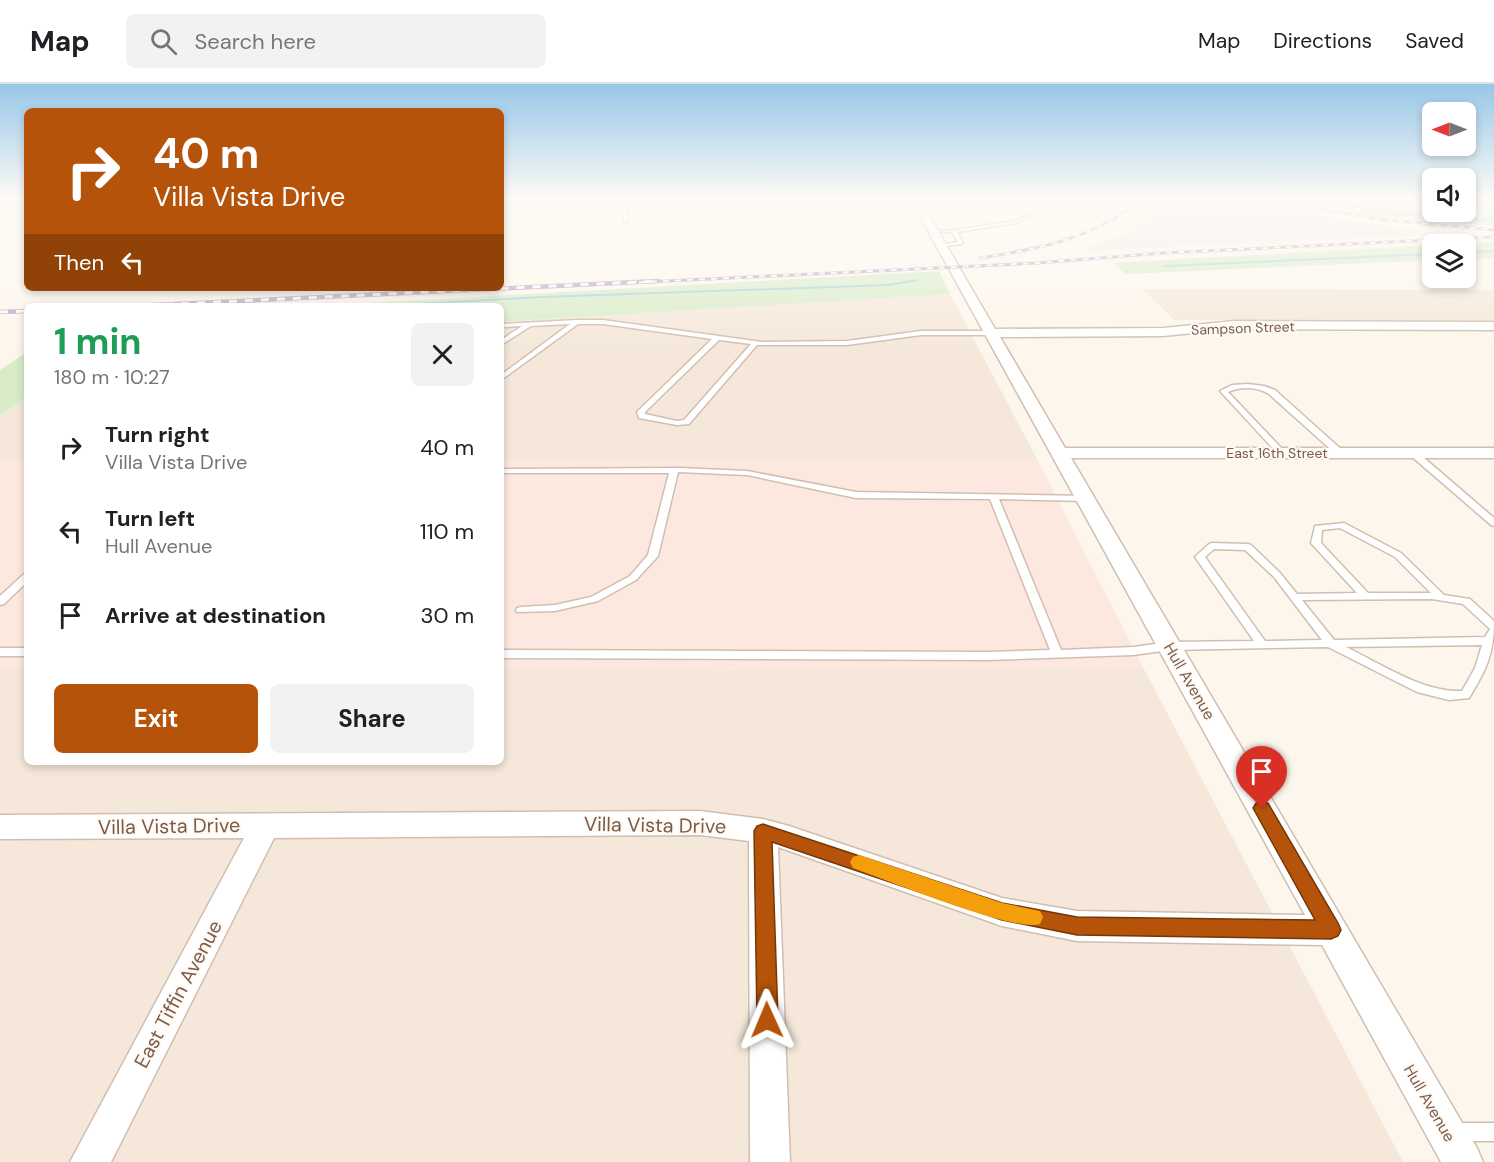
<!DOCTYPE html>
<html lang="en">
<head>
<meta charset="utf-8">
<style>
  body { margin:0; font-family:"DM Sans",sans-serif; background:#f2f2f2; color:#202124; height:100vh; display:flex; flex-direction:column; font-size:22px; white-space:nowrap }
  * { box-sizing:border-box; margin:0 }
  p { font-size:20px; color:#757577 }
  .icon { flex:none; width:33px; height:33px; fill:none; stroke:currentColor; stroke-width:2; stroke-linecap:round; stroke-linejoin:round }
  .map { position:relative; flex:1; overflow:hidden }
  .details { position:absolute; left:24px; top:219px; width:480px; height:462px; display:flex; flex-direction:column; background:#fff; border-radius:9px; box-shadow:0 3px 9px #0003 }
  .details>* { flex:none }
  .hud { position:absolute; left:24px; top:24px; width:480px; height:183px; border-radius:9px; box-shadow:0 3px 9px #0003; background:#b45309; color:#fff; overflow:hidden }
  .needle { width:39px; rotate:270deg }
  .buttons { position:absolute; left:1422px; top:18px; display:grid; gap:12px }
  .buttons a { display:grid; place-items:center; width:54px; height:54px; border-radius:9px; background:#fff; box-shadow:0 3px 9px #0003; font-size:30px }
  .pin { position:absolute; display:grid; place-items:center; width:51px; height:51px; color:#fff; margin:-62px -26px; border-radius:50% 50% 50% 0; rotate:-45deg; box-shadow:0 0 6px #0007 }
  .pin .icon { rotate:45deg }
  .me { position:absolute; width:66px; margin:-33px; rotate:359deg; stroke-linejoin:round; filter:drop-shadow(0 0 4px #0008) }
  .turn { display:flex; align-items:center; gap:21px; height:126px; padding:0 30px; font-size:27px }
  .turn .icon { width:78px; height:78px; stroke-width:2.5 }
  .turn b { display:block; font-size:42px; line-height:51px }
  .then { display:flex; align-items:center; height:57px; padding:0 30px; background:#0003; gap:12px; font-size:22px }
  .round { display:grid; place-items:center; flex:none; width:63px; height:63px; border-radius:9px; background:#f2f2f2 }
  .head { display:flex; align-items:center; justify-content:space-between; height:102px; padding:0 30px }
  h1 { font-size:36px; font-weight:700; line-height:45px; color:#1e9e55 }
  .primary-button { display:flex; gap:12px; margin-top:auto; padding:12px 30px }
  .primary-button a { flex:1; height:69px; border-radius:9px; background:#b45309; color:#fff; font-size:24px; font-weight:700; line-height:69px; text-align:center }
  .primary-button a+a { background:#f2f2f2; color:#202124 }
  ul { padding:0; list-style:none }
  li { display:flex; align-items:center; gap:18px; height:84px; padding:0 30px }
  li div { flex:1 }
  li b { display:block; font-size:22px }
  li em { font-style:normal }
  header { display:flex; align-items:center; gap:36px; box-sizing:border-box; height:84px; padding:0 30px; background:#fff; border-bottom:2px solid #e0e0e0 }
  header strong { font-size:28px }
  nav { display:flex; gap:33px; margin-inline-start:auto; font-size:21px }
  .search { width:420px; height:54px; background:#f2f2f2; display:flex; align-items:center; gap:15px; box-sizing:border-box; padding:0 21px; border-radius:9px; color:#757577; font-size:22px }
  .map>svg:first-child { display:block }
  .residential { fill:#f5e8da }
  .commercial { fill:#fde8e0 }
  .industrial { fill:#efe9e4 }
  .green { fill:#d8ecc9 }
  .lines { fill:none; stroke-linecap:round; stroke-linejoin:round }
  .stream { fill:#a5d3da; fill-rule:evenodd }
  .lane-casing { stroke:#d1beb0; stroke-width:3 }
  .street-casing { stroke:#d1beb0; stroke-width:3 }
  .lane { fill:#fff; fill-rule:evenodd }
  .street { fill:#fff; fill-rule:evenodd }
  .rail-far1-casing { stroke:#b9a8c9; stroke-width:3 }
  .rail-casing { stroke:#b9a8c9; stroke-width:4.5 }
  .rail-far1 { stroke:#fffaf3; stroke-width:2; stroke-dasharray:6; stroke-linecap:butt }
  .rail { stroke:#fffaf3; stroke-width:3; stroke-dasharray:8; stroke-linecap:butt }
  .route { fill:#b45309; stroke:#753606; stroke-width:1.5 }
  .slow { fill:#f59e0b }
  .labels { text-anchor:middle; stroke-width:4.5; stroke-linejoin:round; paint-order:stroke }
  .far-street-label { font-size:14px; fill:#7a5c4d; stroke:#fffaf3 }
  .street-label { font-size:16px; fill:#7a5c4d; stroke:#fffaf3 }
  .near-street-label { font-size:20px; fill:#7a5c4d; stroke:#fffaf3 }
</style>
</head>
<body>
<header>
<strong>Map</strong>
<div class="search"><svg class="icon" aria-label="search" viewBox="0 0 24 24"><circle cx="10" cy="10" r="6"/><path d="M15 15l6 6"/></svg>Search here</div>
<nav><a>Map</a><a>Directions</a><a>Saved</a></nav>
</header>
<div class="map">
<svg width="1494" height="1078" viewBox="0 0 1494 1078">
  <rect width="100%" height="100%" fill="#fdf6ec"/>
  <g class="residential">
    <polygon points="1143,205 1494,206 1494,236 1174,236"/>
    <polygon points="950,210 1038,377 501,377 501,238"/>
    <polygon points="27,313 27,375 0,375 0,332"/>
    <polygon points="1144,585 1403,1078 0,1078 0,586 27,586 27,678 501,678 501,586"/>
  </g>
  <g class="commercial">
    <rect x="0" y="375" width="27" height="211"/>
    <polygon points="501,377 1038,377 1144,585 501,586"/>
  </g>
  <polygon class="industrial" points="1161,116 1246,116 1280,125 1441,150 1080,167 1135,146 1158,122"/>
  <g class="green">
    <path d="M1284,116c70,0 140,11 210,15v11l-116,-10z"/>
    <polygon points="1494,158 1494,174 1466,175 1466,160 1440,160"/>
    <polygon points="1432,161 1432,176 1126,190 1113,179"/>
    <polygon points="939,187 950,210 501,238 501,222 316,222"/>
    <polygon points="27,268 27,313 0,332 0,286"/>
  </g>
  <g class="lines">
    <g class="stream">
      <polygon points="1311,116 1321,116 1389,127 1494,136 1494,138 1389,129"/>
      <polygon points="1494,166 1494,168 1466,169 1466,167"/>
      <polygon points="1432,169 1432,171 1165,183 1163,182 1165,181"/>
      <polygon points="917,195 918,195 918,197 889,202 542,214 404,222 380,222 382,221 542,212 889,200"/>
    </g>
    <g class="lane-casing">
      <g id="lane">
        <polygon points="21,116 27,116 0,129 0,126"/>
        <polygon points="621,116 625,116 628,139 624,138"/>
        <polygon points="1046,124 1050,125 1016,139 957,148 963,159 961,160 938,163 938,161 958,158 952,148 930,147 954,146 1015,137"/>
        <path d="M577,236h26l159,22 85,-1 74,-10h70l3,2 -3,2h-70l-74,10h-90l-68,79 -12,1 -38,-7 -2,-6 75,-73 -109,-15h-25l-77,56v-5l69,-51 -39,2 -30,19v-5l21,-14 -17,1 -2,-1v-2zM719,256l32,4 -67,76 -7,1 -32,-7v-2z"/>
        <path d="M1248,300l16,2 11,4 68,61v4h-6l-68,-61c-12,-7 -27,-8 -41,-2l58,61 -1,2h-6l-59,-64 12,-6z"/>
        <polygon points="1410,367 1416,367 1494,434 1494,442 1491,441 1410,371"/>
        <path d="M680,384l67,3 109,21 233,4v4l-3,1 -87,-2 62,151 72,-3 37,-5 84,-1 -59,-84 2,-2 12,-11 3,-1 36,1 3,1 29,28 17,21 60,-1 -46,-50 4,-17 29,-3 57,30 43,42 26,4 24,22c0,34 -8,49 -25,77l-20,2 -32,-8 -89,-45 -158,3 -37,5 -145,5 -487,-2v-8l487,2 62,-2 -60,-151 -134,-1 -109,-23 -69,-3 -20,84 -22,24 -38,21 -43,10 -38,1 -1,-2 1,-2 4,-1 34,-2 36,-8 39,-21 18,-21 21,-82h-168v-4zM1340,444l55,29 36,36h-63l-47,-50 1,-13zM1214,465l31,1 29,27 48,63 -57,1 -60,-84zM1432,515l31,5 27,25 -5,8 -151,3 -32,-40zM1482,561l-7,23 -13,23c-38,2 -83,-28 -116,-44z"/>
        <polygon points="27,489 27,498 4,520 0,521 0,512 24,490"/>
        <rect x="0" y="564" width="27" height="8"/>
        <polygon points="1453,1039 1494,1039 1494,1057 1453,1057 1447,1054 1444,1048 1447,1042"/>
      </g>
    </g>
    <g class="street-casing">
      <polygon id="street" points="911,116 920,116 995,245 1163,244 1234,237 1494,238 1494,246 1234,245 1163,252 1000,253 1065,364 1494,364 1494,374 1071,374 1477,1064 1483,1078 1441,1078 1322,861 1077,857 1002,842 778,763 790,1078 750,1078 749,757 700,751 274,754 111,1078 70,1078 244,754 0,755 0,731 700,727 763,735 789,742 1002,814 1077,827 1305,831"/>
    </g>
    <use href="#lane" class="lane"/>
    <use href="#street" class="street"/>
    <g class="rail-far1-casing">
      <g id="rail-far1">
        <polyline points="1268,116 1379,135 1494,146"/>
        <path d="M981,174c56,-9 114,-19 158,-58"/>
        <polyline points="627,199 1037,179 1163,169 1494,153"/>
      </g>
    </g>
    <g class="rail-casing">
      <g id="rail">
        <polyline points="133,222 658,197"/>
        <polyline points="0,228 27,227"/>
      </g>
    </g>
    <use href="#rail-far1" class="rail-far1"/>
    <use href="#rail" class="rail"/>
  </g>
  <linearGradient id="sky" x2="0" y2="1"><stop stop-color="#97c7e8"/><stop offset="0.43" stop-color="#fefbf6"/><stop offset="1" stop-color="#fefbf6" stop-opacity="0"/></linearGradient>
  <rect width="1494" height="267" fill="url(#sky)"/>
  <polygon class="route" points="1262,717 1268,719 1338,839 1341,846 1338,852 1331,855 1077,851 1002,836 772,758 778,936 775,944 767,947 760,944 757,936 754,747 757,742 763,740 1002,819 1077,833 1315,836 1253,724 1256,719"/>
  <path class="slow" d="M859,771l143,48 38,8 3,6 -3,7c-25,9 -156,-45 -187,-56l-3,-6 3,-5z"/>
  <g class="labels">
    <g class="far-street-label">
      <text transform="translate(1243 244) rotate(-2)" y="5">Sampson Street</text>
      <text x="1277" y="374">East 16th Street</text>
    </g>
    <g class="street-label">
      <text transform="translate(1190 597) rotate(60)" y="6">Hull Avenue</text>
      <text transform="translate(1430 1019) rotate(60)" y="6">Hull Avenue</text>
    </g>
    <g class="near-street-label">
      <text transform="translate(655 741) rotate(1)" y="7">Villa Vista Drive</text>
      <text transform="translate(169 742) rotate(-1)" y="7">Villa Vista Drive</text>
      <text transform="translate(178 910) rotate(-62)" y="7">East Tiffin Avenue</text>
    </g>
  </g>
</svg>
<div class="buttons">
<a><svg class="needle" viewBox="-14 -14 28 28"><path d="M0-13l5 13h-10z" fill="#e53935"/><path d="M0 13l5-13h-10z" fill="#757577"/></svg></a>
<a><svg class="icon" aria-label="sound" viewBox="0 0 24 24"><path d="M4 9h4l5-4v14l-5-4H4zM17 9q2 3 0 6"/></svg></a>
<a><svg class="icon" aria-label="layers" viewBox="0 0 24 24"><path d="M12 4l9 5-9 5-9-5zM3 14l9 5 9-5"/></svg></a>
</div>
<div class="pin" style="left:1262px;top:724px;background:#d93025"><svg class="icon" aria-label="arrive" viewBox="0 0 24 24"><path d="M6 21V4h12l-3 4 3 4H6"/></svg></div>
<svg class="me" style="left:767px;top:936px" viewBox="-20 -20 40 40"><path d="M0-17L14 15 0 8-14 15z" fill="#b45309" stroke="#fff" stroke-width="4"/></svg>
<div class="hud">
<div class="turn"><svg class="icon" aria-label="right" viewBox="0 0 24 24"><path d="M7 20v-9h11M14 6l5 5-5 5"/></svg><div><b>40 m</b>Villa Vista Drive</div></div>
<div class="then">Then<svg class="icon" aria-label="left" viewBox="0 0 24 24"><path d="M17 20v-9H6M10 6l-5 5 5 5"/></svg></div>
</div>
<section class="details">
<div class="head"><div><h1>1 min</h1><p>180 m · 10:27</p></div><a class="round"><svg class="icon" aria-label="close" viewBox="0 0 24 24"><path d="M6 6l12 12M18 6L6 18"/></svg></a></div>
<ul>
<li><svg class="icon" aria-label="right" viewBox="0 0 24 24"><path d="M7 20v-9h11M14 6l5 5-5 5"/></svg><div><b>Turn right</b><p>Villa Vista Drive</p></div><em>40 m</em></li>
<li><svg class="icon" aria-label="left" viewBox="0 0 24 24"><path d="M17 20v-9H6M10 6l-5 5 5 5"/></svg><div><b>Turn left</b><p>Hull Avenue</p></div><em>110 m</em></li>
<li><svg class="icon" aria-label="arrive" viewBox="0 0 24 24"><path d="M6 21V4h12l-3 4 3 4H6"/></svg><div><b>Arrive at destination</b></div><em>30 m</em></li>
</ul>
<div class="primary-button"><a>Exit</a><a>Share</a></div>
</section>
</div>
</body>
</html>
